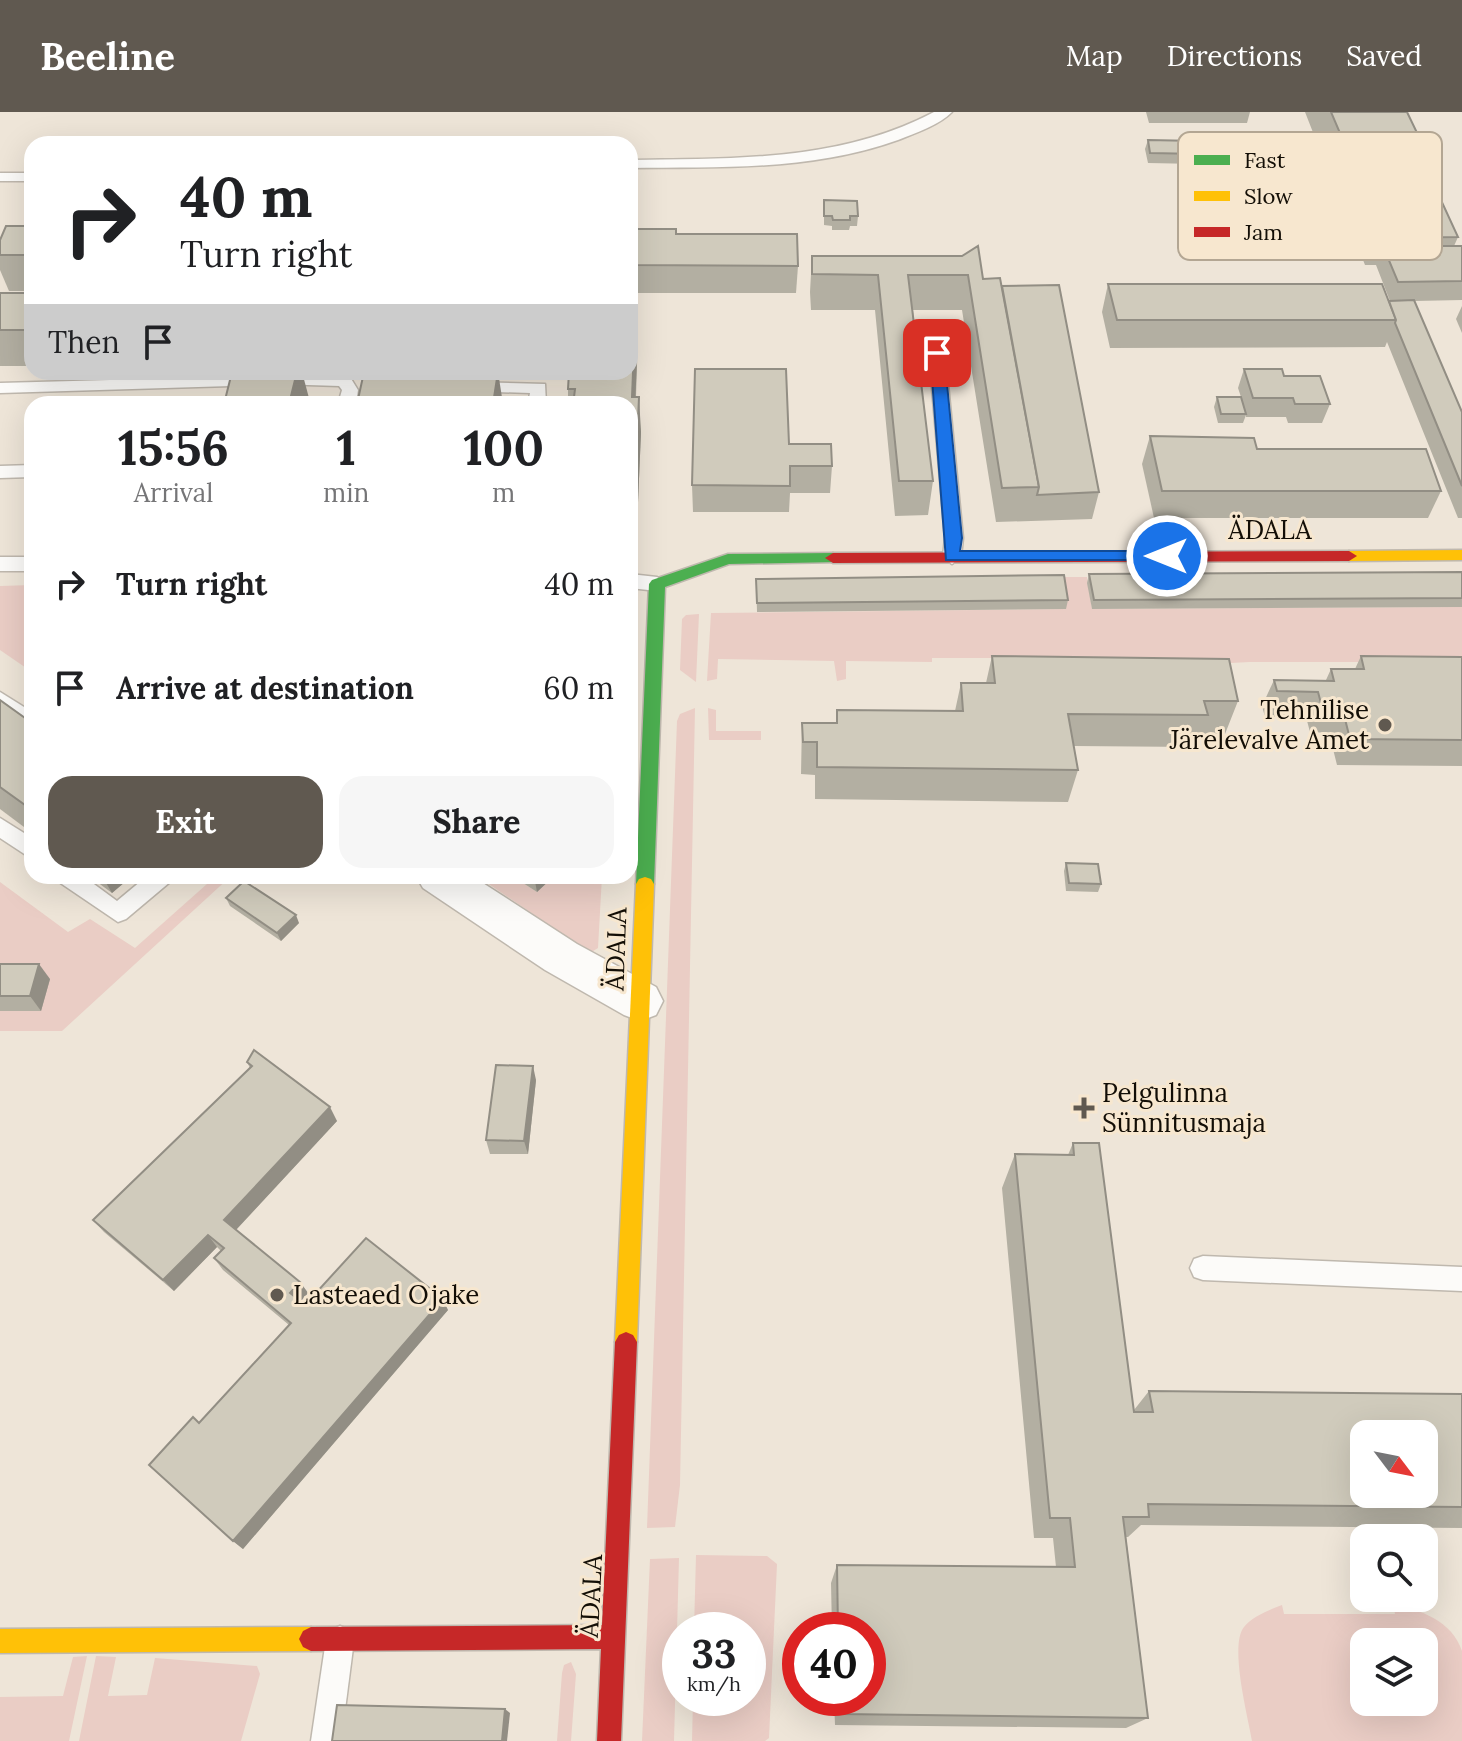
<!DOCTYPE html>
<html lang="en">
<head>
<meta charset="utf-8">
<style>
  body { margin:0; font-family:Lora,serif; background:#f6f6f6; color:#202124; height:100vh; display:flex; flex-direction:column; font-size:30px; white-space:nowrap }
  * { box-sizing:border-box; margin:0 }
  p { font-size:26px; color:#757577 }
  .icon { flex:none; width:44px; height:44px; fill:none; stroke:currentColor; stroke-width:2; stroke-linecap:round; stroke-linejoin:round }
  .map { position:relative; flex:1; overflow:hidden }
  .panel { position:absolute; left:24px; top:284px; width:614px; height:488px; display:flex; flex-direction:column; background:#fff; border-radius:24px; box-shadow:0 8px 32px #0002 }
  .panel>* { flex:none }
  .hud { position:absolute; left:24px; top:24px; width:614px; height:244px; border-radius:24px; box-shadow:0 8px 32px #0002; background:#fff; color:#202124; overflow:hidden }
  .needle { width:52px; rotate:122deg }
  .buttons { position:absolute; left:1350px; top:1308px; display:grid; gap:16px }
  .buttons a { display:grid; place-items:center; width:88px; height:88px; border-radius:16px; background:#fff; box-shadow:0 8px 32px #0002; font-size:40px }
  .speed { position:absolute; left:662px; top:1500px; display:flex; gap:16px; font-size:40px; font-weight:700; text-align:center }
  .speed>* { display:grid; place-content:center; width:104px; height:104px; border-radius:50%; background:#fff; box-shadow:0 8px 32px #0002; line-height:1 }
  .speed small { font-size:20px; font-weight:400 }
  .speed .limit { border:12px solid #d22; background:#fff; color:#111 }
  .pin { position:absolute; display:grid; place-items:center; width:68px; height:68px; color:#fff; margin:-34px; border-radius:16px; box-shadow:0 4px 12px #0006 }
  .me { position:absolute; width:88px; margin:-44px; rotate:270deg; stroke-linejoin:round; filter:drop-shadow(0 0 6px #0008) }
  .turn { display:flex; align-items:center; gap:28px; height:168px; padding:0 24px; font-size:36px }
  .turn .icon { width:104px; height:104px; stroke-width:2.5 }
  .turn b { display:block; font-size:56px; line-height:68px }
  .then { display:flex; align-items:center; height:76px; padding:0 24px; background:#0003; gap:16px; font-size:30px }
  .eta { display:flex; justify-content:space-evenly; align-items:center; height:136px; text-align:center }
  .eta b { font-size:48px; font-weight:800; line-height:56px }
  .action { display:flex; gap:16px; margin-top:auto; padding:16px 24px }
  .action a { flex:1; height:92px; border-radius:24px; background:#605950; color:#fff; font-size:32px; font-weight:800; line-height:92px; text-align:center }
  .action a+a { background:#f6f6f6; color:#202124 }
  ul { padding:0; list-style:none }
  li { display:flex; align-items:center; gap:24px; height:104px; padding:0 24px }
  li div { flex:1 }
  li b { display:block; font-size:30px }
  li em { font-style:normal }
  header { display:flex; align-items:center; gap:48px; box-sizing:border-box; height:112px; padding:0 40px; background:#605950; color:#fff }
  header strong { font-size:38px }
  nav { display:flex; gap:44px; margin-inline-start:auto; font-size:28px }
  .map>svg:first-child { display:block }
  .green { fill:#eacdc5; fill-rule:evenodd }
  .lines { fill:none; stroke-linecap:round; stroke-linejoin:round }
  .lane-casing { stroke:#bfb8ae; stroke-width:3 }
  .street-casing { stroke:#bfb8ae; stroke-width:3 }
  .fast-casing { stroke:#bfb8ae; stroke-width:3 }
  .slow-casing { stroke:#bfb8ae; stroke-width:3 }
  .jam-casing { stroke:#bfb8ae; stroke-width:3 }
  .lane { fill:#fcfbf9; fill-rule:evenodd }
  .street { fill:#fcfbf9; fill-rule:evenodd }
  .fast { fill:#4caf50; fill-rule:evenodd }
  .slow { fill:#ffc107; fill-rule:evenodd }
  .jam { fill:#c62828; fill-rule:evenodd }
  .wall { fill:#b3afa2 }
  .shaded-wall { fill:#928e84 }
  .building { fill:#d0cbbc; stroke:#928e84; stroke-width:2; fill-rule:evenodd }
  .route { fill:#1a73e8; stroke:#114b97; stroke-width:2 }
  .poi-dot { fill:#605950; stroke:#f7e7cf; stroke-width:3 }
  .labels { text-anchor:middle; stroke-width:6; stroke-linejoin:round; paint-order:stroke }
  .street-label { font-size:26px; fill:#130e06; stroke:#f7e7cf }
  .poi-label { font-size:26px; fill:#130e06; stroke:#f7e7cf; text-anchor:start }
  .key { fill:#f7e7cf; stroke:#b3a693; stroke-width:2 }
  .key-label { font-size:22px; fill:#130e06 }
</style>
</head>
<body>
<header>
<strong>Beeline</strong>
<nav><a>Map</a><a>Directions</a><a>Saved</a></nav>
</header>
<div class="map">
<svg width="1462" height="1629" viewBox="0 0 1462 1629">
  <rect width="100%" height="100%" fill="#eee5d8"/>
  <g class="green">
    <polygon points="1058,465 1087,465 1092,497 1462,495 1462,550 1250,550 1035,561 1033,546 932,546 932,550 846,549 846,567 837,569 834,549 718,547 717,567 707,569 711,501 1065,497"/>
    <polygon points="32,473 32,560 0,538 0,474"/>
    <polygon points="699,502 696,570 680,558 682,507 686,503"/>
    <polygon points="695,596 680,1373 675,1415 647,1416 677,609 680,602"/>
    <polygon points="708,596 716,598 716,619 761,619 761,628 709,628"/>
    <polygon points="216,764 231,764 62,919 0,919 0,770 68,820 90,807 135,836"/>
    <polygon points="482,764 512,764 537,780 554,764 602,764 598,836 590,841 480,766"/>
    <polygon points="696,1443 767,1444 777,1452 769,1626 765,1629 692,1629 693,1586 748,1586 748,1518 694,1518"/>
    <polygon points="679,1446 674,1629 642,1629 650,1447"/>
    <path d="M1393,1492c28,6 59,17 69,47v90h-210c-4,-24 -23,-96 -8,-114 9,-11 25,-17 38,-22l2,9h111zM1364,1530h60v60h-60z"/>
    <polygon points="87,1544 69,1629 0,1629 0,1585 63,1584 73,1545"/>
    <polygon points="96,1544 116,1545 108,1584 147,1583 155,1546 257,1554 260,1562 241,1629 79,1629"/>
    <polygon points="571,1550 576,1562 571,1629 557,1629 562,1561 564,1553"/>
  </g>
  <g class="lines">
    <g class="lane-casing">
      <g id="lane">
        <path d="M934,0h18c-13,13 -36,21 -54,28 -86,31 -178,27 -268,28v-8c105,-2 209,2 304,-48z"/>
        <rect x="0" y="61" width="32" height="8"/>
        <polygon points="937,236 945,241 963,426 961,445 952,452 943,445 945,426 929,241"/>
        <polygon points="282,263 350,265 358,278 356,292 338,292 342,278 339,274 276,272 274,268"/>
        <polygon points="259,264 265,265 267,269 265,273 0,281 0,271"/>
        <polygon points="470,270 545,272 546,292 528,292 530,281 464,279 462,275 464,271"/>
        <polygon points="32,353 32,365 0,366 0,354"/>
        <rect x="0" y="445" width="32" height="14"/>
        <polygon points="630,462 657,465 666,472 657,479 630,476"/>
        <polygon points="0,580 32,600 32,619 0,598"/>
        <polygon points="0,706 32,726 32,747 0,726"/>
        <polygon points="56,764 83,764 117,789 147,764 173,764 170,770 126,807 118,810 59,770"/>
        <polygon points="1203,1144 1462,1155 1462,1179 1203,1168 1194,1165 1190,1156 1194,1147"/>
        <polygon points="340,1514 350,1518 354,1528 341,1629 311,1629 326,1528 330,1518"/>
      </g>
    </g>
    <g class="street-casing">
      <polygon id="street" points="416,764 472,764 577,832 656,875 663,889 656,903 640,909 624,903 545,858 423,776"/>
    </g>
    <g class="fast-casing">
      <polygon id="fast" points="833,441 841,446 838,450 729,452 665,475 654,772 651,777 639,777 636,772 649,472 652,468 728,442"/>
    </g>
    <g class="slow-casing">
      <g id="slow">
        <polygon points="1462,438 1462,448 1349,449 1341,444 1349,439"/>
        <polygon points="645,765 651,767 654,772 637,1230 633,1237 626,1240 619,1237 615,1230 636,772 639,767"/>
        <polygon points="311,1515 319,1519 323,1527 319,1535 311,1539 0,1541 0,1517"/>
      </g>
    </g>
    <g class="jam-casing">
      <g id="jam">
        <polygon points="1349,439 1357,444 1349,449 833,451 825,446 833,441"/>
        <polygon points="626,1220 633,1223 637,1230 621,1629 597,1629 601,1537 311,1539 303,1535 299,1527 303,1519 311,1515 602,1513 615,1230 619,1223"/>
      </g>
    </g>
    <use href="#lane" class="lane"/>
    <use href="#street" class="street"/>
    <use href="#fast" class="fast"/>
    <use href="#slow" class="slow"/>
    <use href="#jam" class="jam"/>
  </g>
  <g class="wall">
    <polygon points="1146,0 1250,0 1247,11 1149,11"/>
    <polygon points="1305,0 1407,0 1433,54 1429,62 1458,125 1454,134 1462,134 1462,188 1414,189 1462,300 1462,406 1458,406 1387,230 1385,235 1110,236 1102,200 1108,172 1390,189 1376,153 1365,153"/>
    <polygon points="1148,28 1200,42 1198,52 1148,51 1145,37"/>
    <polygon points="824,88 858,104 857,114 850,114 849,118 832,118 832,114 824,113"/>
    <polygon points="32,114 32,179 9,179 0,158 0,128"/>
    <polygon points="630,117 676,122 798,154 796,181 630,181"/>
    <polygon points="812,144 962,144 983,167 1002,174 1099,380 1092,407 996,410 962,198 913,198 933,369 928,403 895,404 875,198 811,198 810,180"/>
    <rect x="0" y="181" width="32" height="73"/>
    <polygon points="636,187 638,223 636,285 641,320 636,437 630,437 630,292 568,285 568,277"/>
    <polygon points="1462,194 1462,221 1456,207"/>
    <polygon points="1244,257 1284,264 1330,292 1322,311 1288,311 1286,305 1246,305 1246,303 1243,311 1218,311 1214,295 1217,285 1241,285 1238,276"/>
    <polygon points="1150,324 1257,337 1441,379 1428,406 1154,406 1142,352"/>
    <polygon points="789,332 832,354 830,381 790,381 789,400 693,400 692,373"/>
    <polygon points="1462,460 1462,495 1092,497 1087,471 1089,462"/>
    <polygon points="756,467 1068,488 1066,497 757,500"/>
    <polygon points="992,544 1238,589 1225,622 1200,622 1195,635 1074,634 1078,658 1068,690 815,687 815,663 801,662 802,611 836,611 837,598 955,599 961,571 986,571"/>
    <polygon points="1361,544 1462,545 1462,654 1337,653 1329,621 1310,620 1306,605 1265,605 1262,594 1274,568 1326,568 1331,557 1355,557"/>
    <polygon points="0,588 32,611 32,721 0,697"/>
    <polygon points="1066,751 1101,772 1098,780 1066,779 1064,759"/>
    <polygon points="89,764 132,764 112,781"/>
    <polygon points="512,764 554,764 537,780"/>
    <polygon points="226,786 299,811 281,829 230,794"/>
    <polygon points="0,852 50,867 41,899 0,899"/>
    <polygon points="247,950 337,1009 236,1118 300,1170 308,1181 301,1189 305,1193 448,1198 243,1437 233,1429 199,1311 289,1213 223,1158 214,1146 221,1139 217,1135 174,1179 104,1120 93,1108 250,956"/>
    <polygon points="536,968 528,1042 490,1042 486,1028"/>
    <polygon points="1073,1031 1134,1298 1149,1279 1462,1282 1462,1416 1141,1413 1128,1425 1126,1425 1148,1606 1126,1616 835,1613 834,1586 868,1586 868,1518 832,1518 831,1471 837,1453 1056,1455 1053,1426 1034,1426 1002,1076 1015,1042 1068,1043"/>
  </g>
  <g class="shaded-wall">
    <polygon points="636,187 638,223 634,320 632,285"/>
    <polygon points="297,260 302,260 309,286 307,292 289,292"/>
    <polygon points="498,260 503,292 493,292"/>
    <polygon points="639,285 641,320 636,437 634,402"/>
    <polygon points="102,764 132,764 112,781"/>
    <polygon points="534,764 554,764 537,780"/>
    <polygon points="296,803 299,811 281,829 277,821"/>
    <polygon points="39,852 50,867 41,899 30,884"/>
    <polygon points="533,954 536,968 528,1042 524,1029"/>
    <polygon points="330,995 337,1009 233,1121 224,1108"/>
    <polygon points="208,1123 217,1135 174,1179 163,1168"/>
    <polygon points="300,1170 308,1181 298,1192 290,1181"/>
    <polygon points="443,1187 448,1198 243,1437 233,1429"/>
    <polygon points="505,1597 510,1601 507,1629 502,1629"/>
  </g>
  <g class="building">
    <polygon points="1331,0 1407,0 1433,54 1354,54"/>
    <polygon points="1148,28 1197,29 1200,42 1150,41"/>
    <polygon points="1351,62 1429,62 1458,125 1376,126"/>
    <polygon points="824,88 857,89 858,104 850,104 850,108 833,108 832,104 824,104"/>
    <polygon points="6,114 32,114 32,143 0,143 0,128"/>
    <polygon points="630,117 676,117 676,122 797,122 798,154 630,153"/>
    <polygon points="978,134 983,167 1000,166 1039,375 1002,376 968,163 908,163 933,369 899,369 878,163 812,162 812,144 962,144"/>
    <polygon points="1383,134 1462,134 1462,169 1398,170"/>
    <polygon points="1108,172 1382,172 1396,208 1117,208"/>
    <polygon points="1059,173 1099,380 1037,383 1039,375 1002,174"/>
    <rect x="0" y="181" width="32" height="37"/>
    <polygon points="630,187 636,187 632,285 639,285 634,402 630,402 630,292 548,292 549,285 574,285 575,277 568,277 569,260 630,260"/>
    <polygon points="1414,188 1462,300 1462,374 1395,211 1396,208 1389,189"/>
    <polygon points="695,257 786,257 789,332 831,332 832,354 790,354 790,374 692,373"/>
    <polygon points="1244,257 1282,257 1284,264 1320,264 1330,292 1295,292 1293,286 1253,286"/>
    <polygon points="232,260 297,260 289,292 224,292"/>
    <polygon points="364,260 498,260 493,292 357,292"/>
    <polygon points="1217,285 1241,285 1246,302 1221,302"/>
    <polygon points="1150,324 1254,326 1257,337 1426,337 1441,379 1162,379"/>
    <polygon points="1462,460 1462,486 1094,488 1089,462"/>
    <polygon points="1064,463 1068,488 757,491 756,467"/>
    <polygon points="992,544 1229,547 1238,589 1204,589 1208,603 1068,602 1078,658 817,655 817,630 803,630 802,611 837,611 837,598 963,599 961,571 995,571"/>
    <polygon points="1361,544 1462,545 1462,628 1350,627 1342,595 1322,595 1318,580 1277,579 1274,568 1334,569 1331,557 1364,557"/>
    <polygon points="0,588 32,611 32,698 0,675"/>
    <polygon points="1066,751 1098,752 1101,772 1069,771"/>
    <polygon points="244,769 296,803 277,821 226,786"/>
    <polygon points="0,852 39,852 30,884 0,884"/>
    <polygon points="254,938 330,995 224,1108 300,1170 290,1181 305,1193 366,1126 443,1187 233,1429 149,1353 193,1305 199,1311 291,1211 214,1146 224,1136 208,1123 163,1168 93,1108 252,954 247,950"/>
    <polygon points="496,953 533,954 524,1029 486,1028"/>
    <path d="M1073,1031h26l35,269h19l-4,-21 313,3v113l-314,-3 1,13h-26l25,201 -307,-4 -1,-16h28v-68h-30l-1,-65 238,2 -5,-49h-20l-35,-364 59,1zM1364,1322h60v60h-60z"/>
    <polygon points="337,1593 505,1597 502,1629 332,1629"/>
  </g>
  <polygon class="route" points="937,237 944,241 962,426 960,439 1167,439 1175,444 1173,448 946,448 930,241"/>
  <g class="poi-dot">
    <circle cx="1385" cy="613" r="8"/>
    <path d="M1080 984h8v8h8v8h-8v8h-8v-8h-8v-8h8z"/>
    <circle cx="277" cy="1183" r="8"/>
  </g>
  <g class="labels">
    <g class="street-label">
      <text x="1270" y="427">ÄDALA</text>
      <text transform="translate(616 837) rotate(-88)" y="9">ÄDALA</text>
      <text transform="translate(591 1484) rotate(-87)" y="9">ÄDALA</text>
    </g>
    <g class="poi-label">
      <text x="1369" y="607" text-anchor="end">Tehnilise<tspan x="1369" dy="30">Järelevalve Amet</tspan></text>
      <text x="1102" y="990">Pelgulinna<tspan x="1102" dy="30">Sünnitusmaja</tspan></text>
      <text x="293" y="1192">Lasteaed Ojake</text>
    </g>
  </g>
  <rect x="1178" y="20" width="264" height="128" rx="12" class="key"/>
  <rect x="1194" y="43" width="36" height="10" fill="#4caf50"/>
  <rect x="1194" y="79" width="36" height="10" fill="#ffc107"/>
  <rect x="1194" y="115" width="36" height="10" fill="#c62828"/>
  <g class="key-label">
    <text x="1244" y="56">Fast</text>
    <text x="1244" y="92">Slow</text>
    <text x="1244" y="128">Jam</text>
  </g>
</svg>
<div class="buttons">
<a><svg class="needle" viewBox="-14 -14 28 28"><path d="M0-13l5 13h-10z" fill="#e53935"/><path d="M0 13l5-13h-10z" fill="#757577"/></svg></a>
<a><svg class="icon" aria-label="search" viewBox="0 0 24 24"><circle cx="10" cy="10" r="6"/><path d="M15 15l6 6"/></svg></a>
<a><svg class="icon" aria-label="layers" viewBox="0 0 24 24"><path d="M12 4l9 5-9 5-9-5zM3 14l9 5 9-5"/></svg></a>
</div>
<div class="speed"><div>33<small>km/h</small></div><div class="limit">40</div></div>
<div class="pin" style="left:937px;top:241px;background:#d93025"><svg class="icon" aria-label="arrive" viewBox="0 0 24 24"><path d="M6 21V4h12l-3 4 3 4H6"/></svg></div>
<svg class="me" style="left:1167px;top:444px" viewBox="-20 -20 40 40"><circle r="17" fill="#1a73e8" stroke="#fff" stroke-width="3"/><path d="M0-11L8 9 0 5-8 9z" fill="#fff"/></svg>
<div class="hud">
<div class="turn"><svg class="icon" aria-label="right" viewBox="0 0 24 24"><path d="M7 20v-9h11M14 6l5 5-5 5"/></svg><div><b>40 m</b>Turn right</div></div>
<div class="then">Then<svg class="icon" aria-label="arrive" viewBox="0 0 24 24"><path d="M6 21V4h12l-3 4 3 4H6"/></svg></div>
</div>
<section class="panel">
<div class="eta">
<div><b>15:56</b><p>Arrival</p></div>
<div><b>1</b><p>min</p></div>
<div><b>100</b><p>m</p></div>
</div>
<ul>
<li><svg class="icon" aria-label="right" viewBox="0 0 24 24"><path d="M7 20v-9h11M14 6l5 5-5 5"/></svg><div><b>Turn right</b></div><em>40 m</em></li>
<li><svg class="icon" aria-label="arrive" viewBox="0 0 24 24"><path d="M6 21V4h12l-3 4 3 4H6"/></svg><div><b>Arrive at destination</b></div><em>60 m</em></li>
</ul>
<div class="action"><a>Exit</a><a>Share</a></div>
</section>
</div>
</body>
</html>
